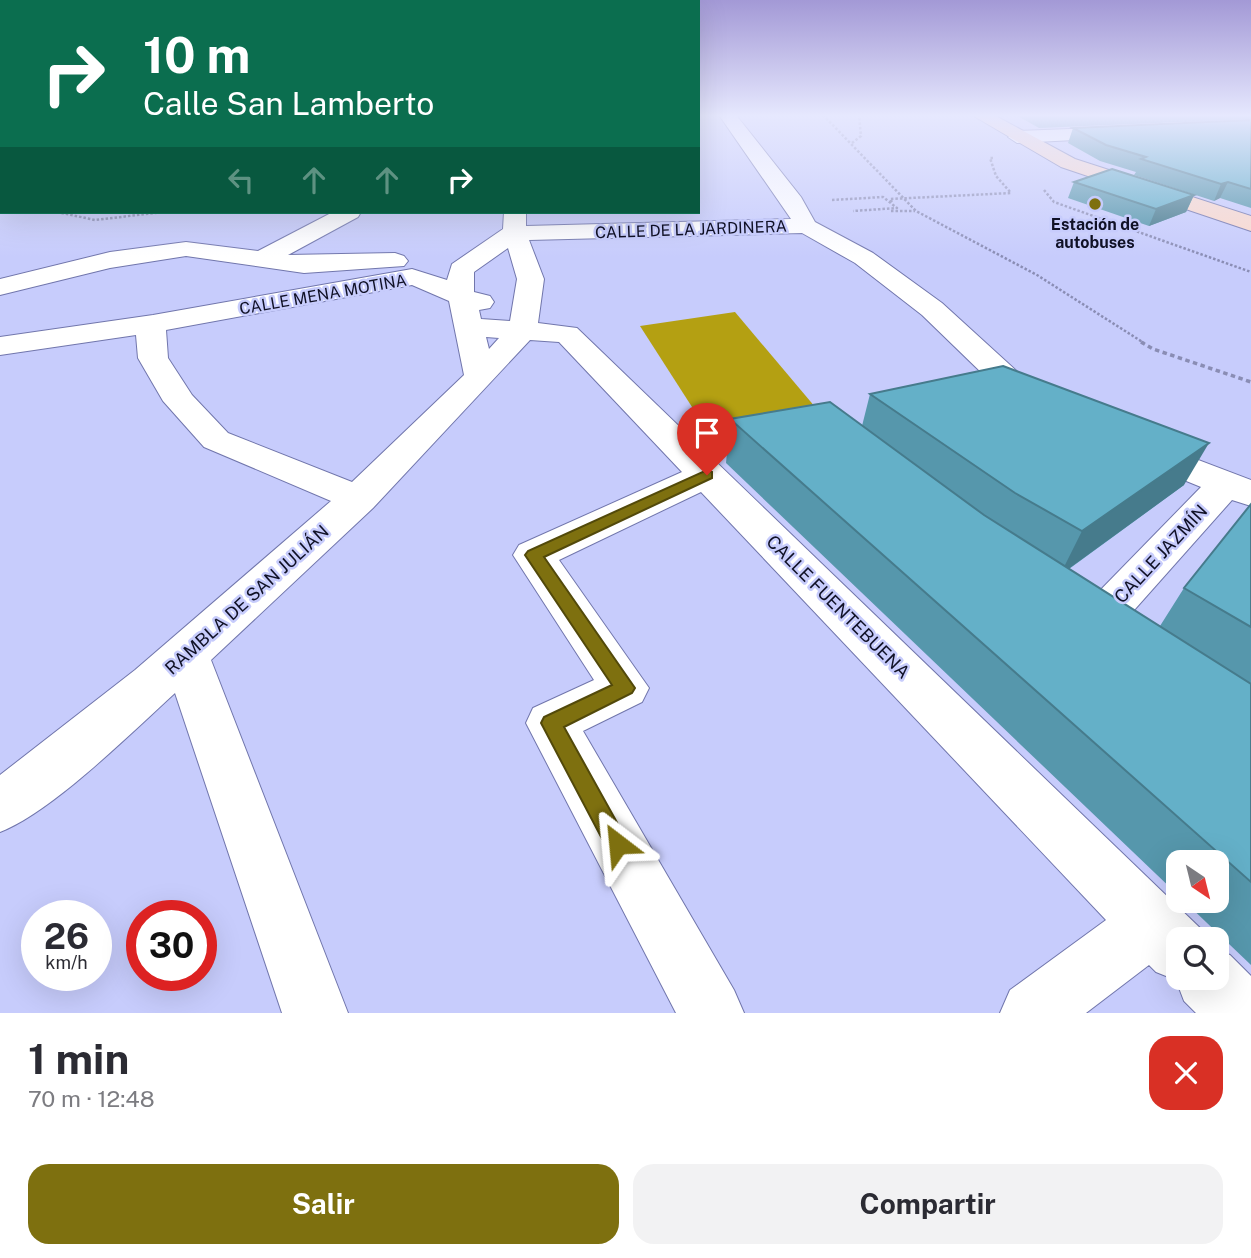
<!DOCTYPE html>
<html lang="es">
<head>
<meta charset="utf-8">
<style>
  body { margin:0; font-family:"Public Sans",sans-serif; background:#f2f2f3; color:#2b2b33; height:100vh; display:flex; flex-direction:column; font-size:26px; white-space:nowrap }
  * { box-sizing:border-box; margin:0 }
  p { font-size:23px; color:#7c7c81 }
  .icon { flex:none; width:38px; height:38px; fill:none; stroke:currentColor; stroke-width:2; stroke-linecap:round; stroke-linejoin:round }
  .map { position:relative; height:1013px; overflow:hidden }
  .drawer { display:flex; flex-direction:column; background:#fff; flex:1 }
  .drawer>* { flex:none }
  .hud { position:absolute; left:0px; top:0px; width:700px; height:214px; box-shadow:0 7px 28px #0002; background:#0b6e4f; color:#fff; overflow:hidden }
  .needle { width:46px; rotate:145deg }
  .controls { position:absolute; left:1166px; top:850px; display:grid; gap:14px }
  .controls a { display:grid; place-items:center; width:63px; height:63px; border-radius:14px; background:#fff; box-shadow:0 7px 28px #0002; font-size:35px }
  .speed { position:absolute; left:21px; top:900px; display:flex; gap:14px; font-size:35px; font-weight:700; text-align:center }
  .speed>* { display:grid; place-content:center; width:91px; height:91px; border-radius:50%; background:#fff; box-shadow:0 7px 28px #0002; line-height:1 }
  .speed small { font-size:18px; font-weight:400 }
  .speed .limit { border:10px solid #d22; background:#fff; color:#111 }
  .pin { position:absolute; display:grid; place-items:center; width:60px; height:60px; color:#fff; margin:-72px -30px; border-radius:50% 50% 50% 0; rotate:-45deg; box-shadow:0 0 7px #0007 }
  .pin .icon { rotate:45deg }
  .me { position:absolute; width:77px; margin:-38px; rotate:331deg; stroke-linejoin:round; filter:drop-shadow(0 0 5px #0008) }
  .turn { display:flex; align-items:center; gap:24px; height:147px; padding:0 28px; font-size:32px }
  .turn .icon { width:91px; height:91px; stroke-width:2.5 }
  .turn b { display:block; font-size:49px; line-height:60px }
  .lanes { display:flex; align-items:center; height:66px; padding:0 28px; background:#0003; justify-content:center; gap:35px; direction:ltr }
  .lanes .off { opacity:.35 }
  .round { display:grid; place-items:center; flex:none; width:74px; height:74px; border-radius:21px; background:#f2f2f3 }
  .headline { display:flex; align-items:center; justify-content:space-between; height:119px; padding:0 28px }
  h1 { font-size:42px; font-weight:700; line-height:52px }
  .cta { display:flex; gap:14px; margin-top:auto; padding:14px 28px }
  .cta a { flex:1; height:80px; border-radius:21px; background:#7e700f; color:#fff; font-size:28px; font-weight:700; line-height:80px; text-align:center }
  .cta a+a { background:#f2f2f3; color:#2b2b33 }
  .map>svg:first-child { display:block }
  .green { fill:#b4a012 }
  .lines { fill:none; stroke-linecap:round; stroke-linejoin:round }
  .service-casing { stroke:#7176ac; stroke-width:1 }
  .minor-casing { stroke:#7176ac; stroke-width:2 }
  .secondary-casing { stroke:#7176ac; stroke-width:2 }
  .path-far1 { stroke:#8a8db4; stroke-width:2.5; stroke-dasharray:2.5 2; stroke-linecap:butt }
  .path { stroke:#8a8db4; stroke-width:3.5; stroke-dasharray:4.5 3.5; stroke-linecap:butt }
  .service { fill:#fff; fill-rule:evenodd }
  .minor { fill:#fff; fill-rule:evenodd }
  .secondary { fill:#fad9cd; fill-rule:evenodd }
  .path-bridge { stroke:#8a8db4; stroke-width:2.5; stroke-dasharray:2.5 2; stroke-linecap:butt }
  .wall { fill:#5697ac }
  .shaded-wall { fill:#467b8c }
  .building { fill:#64b0c8; stroke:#467b8c; stroke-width:2 }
  .route { fill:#7e700f; stroke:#52490a; stroke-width:2 }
  .poi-dot { fill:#7e700f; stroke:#c7ccfc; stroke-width:2.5 }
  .labels { text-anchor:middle; stroke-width:5; stroke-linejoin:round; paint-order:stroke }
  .far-poi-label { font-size:16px; font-weight:bold; fill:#101126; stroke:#c7ccfc }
  .far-street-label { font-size:16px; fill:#101126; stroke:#c7ccfc }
  .street-label { font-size:18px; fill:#101126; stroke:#c7ccfc }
</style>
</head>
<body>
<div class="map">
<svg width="1251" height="1013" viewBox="0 0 1251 1013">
  <rect width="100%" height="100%" fill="#c7ccfc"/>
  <polygon class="green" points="735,312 821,414 710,435 640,326"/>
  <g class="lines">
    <g class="service-casing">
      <g id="service">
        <rect x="0" y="125" width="2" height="6"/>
        <rect x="0" y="144" width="2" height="6"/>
      </g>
    </g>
    <g class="minor-casing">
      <g id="minor">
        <path d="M719,115h17l65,82 14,25 58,31 69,50 103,94 4,7 -4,7 -12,3 -12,-3 -99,-96 -67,-52 -53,-30 -273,7 15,39 -6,44 39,5 623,600 5,12h-27v38h38v-28l14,5 21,21v37h-55l-12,-12 -8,-21 -20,-8 -7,-7 -63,48h-86l10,-23 96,-70 -405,-428 -142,68 90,128 -7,14 -59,29 151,259 10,23h-68l-150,-290 7,-15 61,-28 -81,-125 6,-10 163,-73 -123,-130 -29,-2 -157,168 -162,152 137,353h-66l-107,-320c-43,39 -123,119 -175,139v-57l135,-105 196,-169 -127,-54 -41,-46 -25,-43 -2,-23 -136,20v-18l153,-22 259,-46 35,11 5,-16 51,-35 1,-17h22v14l265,-7zM508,248l9,31 -7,42 -29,-2 -2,-9 11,-2 4,-6 -4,-6 -16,-4v-20zM412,285l37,16 15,74 -112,107 -124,-49 -36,-38 -24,-37 -2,-28zM486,337l13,1 -10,11z"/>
        <polygon points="1145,115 1169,115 1251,150 1251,163"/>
        <polygon points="1124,127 1133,133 1131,137 1017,143 1008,137 1017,131"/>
        <rect x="0" y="192" width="2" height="14"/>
        <polygon points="333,212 361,212 358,217 288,255 395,253 404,256 408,261 404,266 304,273 186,256 110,268 0,295 0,279 110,252 186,242 258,251"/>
        <polygon points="1143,439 1251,480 1251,506 1232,500 1112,635 1096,640 1080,635 1074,623 1080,611 1201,487 1130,458 1125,450 1130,442"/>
      </g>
    </g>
    <g class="secondary-casing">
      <polygon id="secondary" points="972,115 994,115 1075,159 1251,216 1251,231 1061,167"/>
    </g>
    <g class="path-far1">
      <polyline points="823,115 916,211 1037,275 1144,343"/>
      <polyline points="852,143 861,136 859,115"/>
      <polyline points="993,158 990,158 996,176 1011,193"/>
      <polyline points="1044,190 1054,202 1251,272"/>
      <polyline points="832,200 883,197 897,208 853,211"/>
      <polyline points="891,211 915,211"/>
      <polyline points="57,212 95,220 163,212"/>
    </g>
    <polyline class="path" points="1141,342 1153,349 1251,382"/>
    <use href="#service" class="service"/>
    <use href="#minor" class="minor"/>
    <use href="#secondary" class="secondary"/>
    <polyline class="path-bridge" points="892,202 890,199 1011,193"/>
  </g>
  <g class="wall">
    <polygon points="1016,115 1251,115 1251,119 1039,128"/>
    <polygon points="1251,120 1251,208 1220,198 1214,201 1134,175 1136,172 1100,161 1068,143 1073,128"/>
    <polygon points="1074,182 1194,195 1186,212 1149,226 1068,198"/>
    <polygon points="870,394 1184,485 1069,569 1160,626 1184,588 1251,504 1251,965 1184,901 1216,901 1216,863 1178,863 1178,895 726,463 730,419 862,426"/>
  </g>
  <g class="shaded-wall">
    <polygon points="1228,182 1220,198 1214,201 1221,184"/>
    <polygon points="1194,195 1186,212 1149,226 1156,209"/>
    <polygon points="1209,443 1184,485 1060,575 1082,531"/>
  </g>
  <g class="building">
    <polygon points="1251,120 1251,189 1228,182 1221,184 1141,159 1146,157 1106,145 1073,128"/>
    <polygon points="1112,169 1194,195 1156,209 1074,182"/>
    <polygon points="1003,366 1209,443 1082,531 1015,493 870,394"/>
    <polygon points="830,402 984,515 1251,684 1251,882 730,419"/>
    <polygon points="1251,504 1251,627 1184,588"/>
  </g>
  <linearGradient id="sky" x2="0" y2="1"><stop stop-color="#a399d6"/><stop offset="0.45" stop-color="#e6e8fe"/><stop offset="1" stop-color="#e6e8fe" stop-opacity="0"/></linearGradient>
  <rect width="1251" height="257" fill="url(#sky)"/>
  <polygon class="route" points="707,470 712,472 712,478 544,557 635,688 632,693 564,727 629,844 626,852 618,855 609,852 541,723 544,717 612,685 525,555 528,551"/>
  <circle class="poi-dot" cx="1095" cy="204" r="7"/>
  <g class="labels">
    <g class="far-poi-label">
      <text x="1095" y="230">Estación de<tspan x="1095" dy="18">autobuses</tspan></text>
    </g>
    <g class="far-street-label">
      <text transform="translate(691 229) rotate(-2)" y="6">CALLE DE LA JARDINERA</text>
      <text transform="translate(323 294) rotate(-10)" y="6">CALLE MENA MOTINA</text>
    </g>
    <g class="street-label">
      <text transform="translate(1161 554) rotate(-47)" y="6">CALLE JAZMÍN</text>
      <text transform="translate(247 600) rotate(-42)" y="6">RAMBLA DE SAN JULIÁN</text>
      <text transform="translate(838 607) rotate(45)" y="6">CALLE FUENTEBUENA</text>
    </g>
  </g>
</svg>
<div class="controls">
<a><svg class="needle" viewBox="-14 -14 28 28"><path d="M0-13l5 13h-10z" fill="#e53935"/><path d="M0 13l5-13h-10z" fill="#7c7c81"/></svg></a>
<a><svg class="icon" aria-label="search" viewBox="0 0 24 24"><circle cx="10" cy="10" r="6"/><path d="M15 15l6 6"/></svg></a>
</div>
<div class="speed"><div>26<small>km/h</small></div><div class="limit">30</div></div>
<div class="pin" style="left:707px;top:475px;background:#d93025"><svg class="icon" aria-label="arrive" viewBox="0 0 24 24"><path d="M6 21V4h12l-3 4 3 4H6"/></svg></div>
<svg class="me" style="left:618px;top:844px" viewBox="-20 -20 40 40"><path d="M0-17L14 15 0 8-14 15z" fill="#7e700f" stroke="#fff" stroke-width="4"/></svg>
<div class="hud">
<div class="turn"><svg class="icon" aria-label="right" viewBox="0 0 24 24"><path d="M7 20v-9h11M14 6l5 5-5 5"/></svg><div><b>10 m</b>Calle San Lamberto</div></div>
<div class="lanes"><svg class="icon off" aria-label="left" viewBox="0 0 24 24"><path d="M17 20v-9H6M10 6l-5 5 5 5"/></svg><svg class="icon off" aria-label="ahead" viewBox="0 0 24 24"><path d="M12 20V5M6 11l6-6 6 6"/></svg><svg class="icon off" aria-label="ahead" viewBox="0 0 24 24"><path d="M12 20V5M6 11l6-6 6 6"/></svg><svg class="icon" aria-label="right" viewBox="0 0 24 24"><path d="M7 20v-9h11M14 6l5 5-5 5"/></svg></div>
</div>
</div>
<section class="drawer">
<div class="headline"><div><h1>1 min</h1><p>70 m · 12:48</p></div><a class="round" style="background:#d93025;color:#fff"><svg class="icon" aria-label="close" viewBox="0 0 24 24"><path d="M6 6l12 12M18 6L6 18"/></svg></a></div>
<div class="cta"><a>Salir</a><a>Compartir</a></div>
</section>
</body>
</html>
